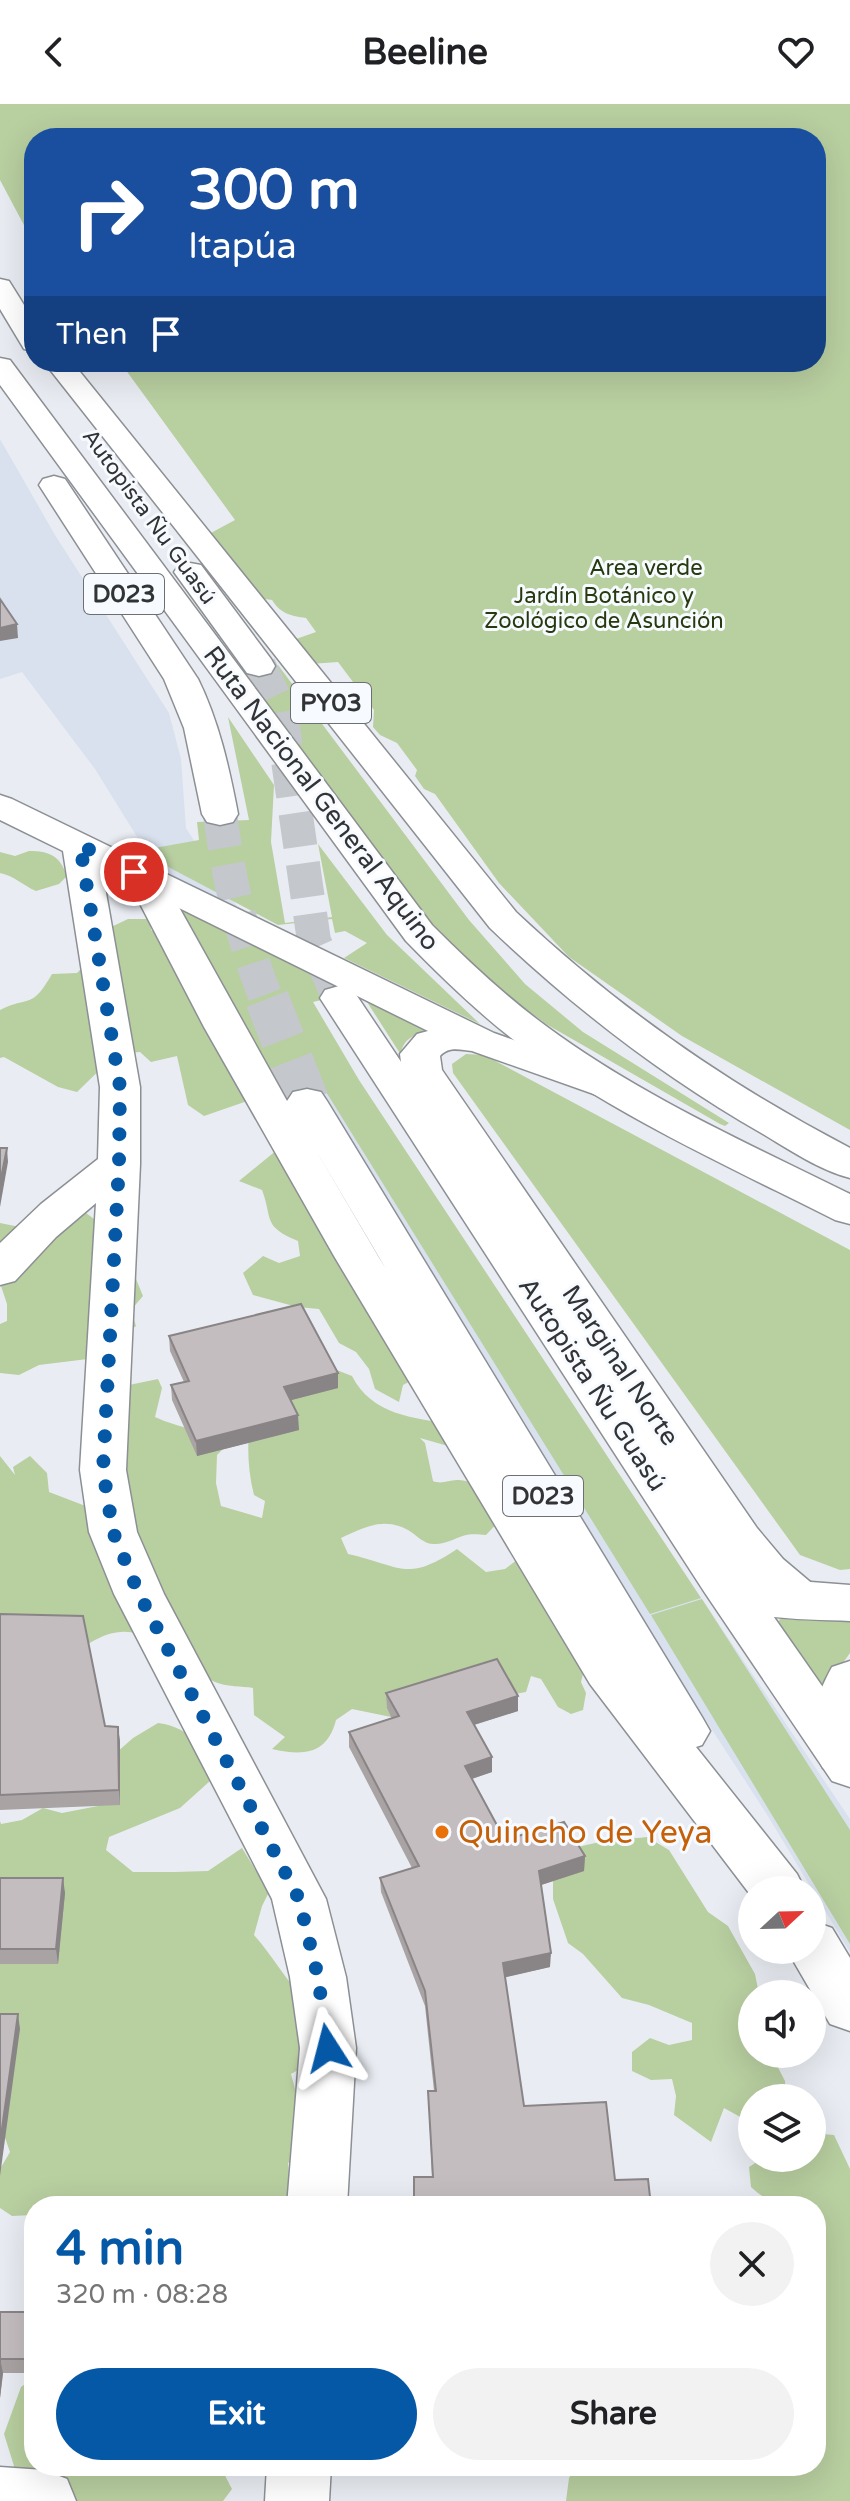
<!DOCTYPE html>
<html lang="en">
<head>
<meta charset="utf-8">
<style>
  body { margin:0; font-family:"Varela Round",sans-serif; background:#f2f2f2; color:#202124; height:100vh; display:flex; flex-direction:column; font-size:30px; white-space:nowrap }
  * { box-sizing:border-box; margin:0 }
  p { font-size:26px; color:#757577 }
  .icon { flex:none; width:44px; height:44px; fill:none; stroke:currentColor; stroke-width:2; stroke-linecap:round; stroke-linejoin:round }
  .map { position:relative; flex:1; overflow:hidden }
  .sheet { position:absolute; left:24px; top:2092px; width:802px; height:280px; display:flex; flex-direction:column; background:#fff; border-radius:32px; box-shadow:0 8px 32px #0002 }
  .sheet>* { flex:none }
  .hud { position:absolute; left:24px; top:24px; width:802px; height:244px; border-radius:32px; box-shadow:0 8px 32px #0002; background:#1a4fa0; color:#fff; overflow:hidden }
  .needle { width:52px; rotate:68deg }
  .fabs { position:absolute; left:738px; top:1772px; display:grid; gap:16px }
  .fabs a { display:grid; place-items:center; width:88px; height:88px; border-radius:50%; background:#fff; box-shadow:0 8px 32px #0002; font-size:40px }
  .pin { position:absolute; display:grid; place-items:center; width:68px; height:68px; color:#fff; margin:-34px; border:4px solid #fff; border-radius:50%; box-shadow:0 2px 8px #0007 }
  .me { position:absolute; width:88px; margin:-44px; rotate:351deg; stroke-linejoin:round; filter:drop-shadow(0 0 6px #0008) }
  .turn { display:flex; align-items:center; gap:28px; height:168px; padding:0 32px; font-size:36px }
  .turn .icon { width:104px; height:104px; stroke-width:2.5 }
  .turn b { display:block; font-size:56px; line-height:68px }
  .then { display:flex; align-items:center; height:76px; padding:0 32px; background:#0003; gap:16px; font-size:30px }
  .round { display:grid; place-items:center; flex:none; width:84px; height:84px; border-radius:42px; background:#f2f2f2 }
  .headline { display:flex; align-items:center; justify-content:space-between; height:136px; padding:0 32px }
  h1 { font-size:48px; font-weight:800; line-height:60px; color:#0558a6 }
  .primary-button { display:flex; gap:16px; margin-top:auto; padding:16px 32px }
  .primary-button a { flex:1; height:92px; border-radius:48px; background:#0558a6; color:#fff; font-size:32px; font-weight:800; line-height:92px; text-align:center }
  .primary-button a+a { background:#f2f2f2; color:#202124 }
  header { display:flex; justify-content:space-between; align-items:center; height:104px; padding:0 32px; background:#fff; font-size:36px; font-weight:800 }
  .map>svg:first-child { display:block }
  .built { fill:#d8e1ed }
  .green { fill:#b8cfa0 }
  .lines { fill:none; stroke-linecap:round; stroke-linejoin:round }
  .highway-tunnel-far1 { stroke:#c4c8cd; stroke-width:34; stroke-dasharray:34 17; stroke-linecap:butt }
  .highway-tunnel { stroke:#c4c8cd; stroke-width:44; stroke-dasharray:44 22; stroke-linecap:butt }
  .minor-casing { stroke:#8c9094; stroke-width:3 }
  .major-casing { stroke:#8c9094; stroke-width:3 }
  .highway-casing { stroke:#8c9094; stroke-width:3 }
  .minor { fill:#fff; fill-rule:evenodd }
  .major { fill:#fff; fill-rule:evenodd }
  .highway { fill:#fff; fill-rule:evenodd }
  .wall { fill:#a9a3a4 }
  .shaded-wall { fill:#898486 }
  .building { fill:#c4bdbf; stroke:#898486; stroke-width:2 }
  .route { stroke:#0558a6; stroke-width:14; stroke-dasharray:0 25.2 }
  .food-dot { fill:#e8710a; stroke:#f7fbff; stroke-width:3 }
  .labels { text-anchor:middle; stroke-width:6; stroke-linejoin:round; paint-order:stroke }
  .far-street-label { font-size:22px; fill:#323335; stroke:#f7fbff }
  .far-park-label { font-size:22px; fill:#27390e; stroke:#f7fbff }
  .shield { fill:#f7fbff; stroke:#6d6f72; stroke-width:2 }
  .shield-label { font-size:24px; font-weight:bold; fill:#323335 }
  .street-label { font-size:26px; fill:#323335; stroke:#f7fbff }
  .near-food-label { font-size:32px; fill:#c56008; stroke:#f7fbff; text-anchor:start }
</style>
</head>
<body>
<header><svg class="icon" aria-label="back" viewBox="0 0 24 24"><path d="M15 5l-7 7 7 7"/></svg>Beeline<svg class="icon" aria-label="heart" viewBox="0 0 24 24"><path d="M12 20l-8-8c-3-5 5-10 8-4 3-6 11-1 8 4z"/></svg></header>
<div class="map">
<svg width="850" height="2397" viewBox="0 0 850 2397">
  <rect width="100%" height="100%" fill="#e9edf3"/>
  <polygon class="built" points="0,335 55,431 169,609 181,655 186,724 285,876 850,1715 850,1848 766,1709 232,886 95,665 22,568 0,575"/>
  <g class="green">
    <path d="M0,0h850v1026l-168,-94 -113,-79 -70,-74 -64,-89 -11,-5 -9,-13 2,-6 -20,-27 -17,-8 -7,-8 1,-17 -36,-48 -28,2 -11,-10 -3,-15 20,-7 -10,-14c-15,-2 -25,-4 -34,-18l-14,-2 -49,-64 26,-14 -115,-158h696v-224h-782v106l-34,-64z"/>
    <polygon points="278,561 469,816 525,880 583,928 729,1019 725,1022 720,1020 546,920 503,888 452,841 411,796 241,567"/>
    <polygon points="228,613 274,681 271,738 285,819 332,813 318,740 387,831 480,920 344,854 367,839 345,827 335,829 332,815 278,821 138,747 199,736 197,718 249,716"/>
    <path d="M29,747c21,0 31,5 38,25l-8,8 -23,7c-14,-6 -21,-15 -36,-18v-21l15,4z"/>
    <path d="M174,794l262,128c-13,7 -34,9 -35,29l-41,-64 -47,11 46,78 342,518 -51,16 -327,-527 -46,10 -105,-196z"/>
    <path d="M128,815h22l1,11 14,8 91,160 -52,18 -16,-11 -11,-49 -26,6 -11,-10 -24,2 -39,38 -19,-5 -54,-30 -4,1v-48c31,-15 31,0 52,-36l25,-1 21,-22 11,-23z"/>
    <polygon points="466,950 484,951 850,1146 850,1465 840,1466 800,1451 453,969 452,960"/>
    <path d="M283,1041l133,233 -13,7 -4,17 -24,-13 -6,-20 -13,-17 -17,-9 -20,-34 -22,-2 -44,-12 -10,-22 20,-17 16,7 21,-7 -2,-15c-36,-15 -25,-22 -36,-51l-23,-9z"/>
    <polygon points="86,1109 133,1144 136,1175 143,1192 131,1206 136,1222 96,1254 39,1261 19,1271 0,1269 0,1220 7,1217 7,1200 0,1179 0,1119 45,1128"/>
    <path d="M334,1265l18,7c20,39 61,42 100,48l11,17 -15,5 -28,-8 5,5 8,38c10,4 16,-2 26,-1 22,1 36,20 44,37l-17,18c-28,-4 -28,7 -50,9 -12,1 -18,-8 -28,-14 -24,-13 -44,-3 -67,8l7,16c54,12 58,29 109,-5l29,23 19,-3 26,-20 58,100 -8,33 5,11 -3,17 -12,4 -13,-7 -17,-28 -10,-3 -5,16 -135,25 -39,-8 -16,11c-9,35 -33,36 -64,29l13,-12 -31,-22 -1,-27c-11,-2 -27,-1 -38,-6 -47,-22 -70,-74 -127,-38l-43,-17 -5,-13 -20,4 -20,12v-174l15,19 -2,-8 17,-11 17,17 2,19 60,23 20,-130 29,-6 4,9 -7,29c25,12 49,11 68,32l-6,6 -1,28 5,23 41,12 3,-17 -11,-6c-9,-35 -6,-67 -1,-102z"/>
    <polygon points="702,1495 850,1726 850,1840 651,1511"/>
    <polygon points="781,1513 850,1516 850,1549 827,1581 818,1578 777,1520"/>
    <path d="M158,1619c36,5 44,26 52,58l-30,27 -71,29 -3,13 27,22h41l34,-1 34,-23 27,44 -7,14 -8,29c19,21 31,45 51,64v67l-14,8 13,48 -2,34 -14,7 4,43h-258v9l-22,1 -12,-8v-39l10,-17 -7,-20h-3v-311l1,3 21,-4 21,-12 19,5 36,-7 2,-39 33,-29z"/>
    <path d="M647,1733l22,13 39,62 20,14 27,48 4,20h-7v60h19l14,27 1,17h-34v38l-10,-18 -18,-10 -13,34 -37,-27 2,-19 -4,-17 -21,1 -19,-9v-19l18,-14 19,7 23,-5v-17l-43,-18 -27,-7 -39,-44 -15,-11 -15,-44v-39c29,-20 59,-19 94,-23z"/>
    <path d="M812,2029l22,2 16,34v332h-284l3,-23 7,-12h240v-229l6,-19 -6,-1v-11c-34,0 -39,4 -65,-19l-2,-20 14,-9h49z"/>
    <polygon points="34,2274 34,2362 220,2362 232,2385 223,2397 36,2397 19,2378 4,2330 21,2283"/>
  </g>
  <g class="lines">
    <g class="highway-tunnel-far1">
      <polyline points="259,562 281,608 314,837 339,894"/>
      <path d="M220,710c9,68 22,123 47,187"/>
    </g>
    <polyline class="highway-tunnel" points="267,895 307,997"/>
    <g class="minor-casing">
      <g id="minor">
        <path d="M0,691l12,4 482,234 125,44 6,9 -6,9 -14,3 -133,-47c-11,-1 -23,-5 -32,5l2,14 315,458 26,31 32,27 8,13 -8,13c-5,1 -13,5 -19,5 -26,-3 -57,-46 -73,-65l-321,-482 -2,-16 17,-20 11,-3 -326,-161 38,217v77l-14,306 11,62 27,62 162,305 20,78 10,71 -9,158h-60l13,-158 -10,-71 -18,-78 -158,-305 -25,-62 -9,-62 16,-267 -40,34 -41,44 -15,4v-42l41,-39 57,-45 2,-72 -37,-236 -63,-31z"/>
        <polygon points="267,2362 331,2362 329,2397 265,2397"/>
        <polygon points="0,2363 44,2366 67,2375 76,2397 0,2397"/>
      </g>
    </g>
    <g class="major-casing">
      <g id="major">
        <path d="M722,1458l37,16 91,7v36c-45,-3 -127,3 -152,-41l7,-13z"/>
        <path d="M850,1557v110l-9,3 -18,-6c-19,-34 -9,-69 9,-101z"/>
      </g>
    </g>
    <g class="highway-casing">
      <g id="highway">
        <polygon points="0,175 9,177 34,217 34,247 24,245 0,205"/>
        <path d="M0,254l10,2 422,565c36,36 73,71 114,101 93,69 201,117 304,168v30l-15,-4c-107,-54 -219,-104 -316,-176 -41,-31 -77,-66 -113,-103l-406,-556z"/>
        <path d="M44,258h28l444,550c101,95 211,172 334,236v30c-31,-8 -60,-28 -87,-44 -100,-57 -190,-127 -273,-206z"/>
        <path d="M54,372l11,3 133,200c21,43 31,88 40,135l-5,8 -13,3 -13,-3 -5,-8 -18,-86 -20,-49 -125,-194 4,-6z"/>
        <polygon points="190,459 201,461 271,555 275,562 271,569 259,572 247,569 174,468 179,461"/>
        <path d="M134,757l13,3 23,27 117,210 6,-9 14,-3 14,3 6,9 375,616 8,14 -8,14 -6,2 101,127 8,16h-53v7l-162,-213 -256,-428 -130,-229 -68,-131 -20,-24 5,-8zM311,1038l75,127 -8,-13z"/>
        <polygon points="339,882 353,886 739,1463 850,1622 850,1683 832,1677 705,1489 320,894 325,886"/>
        <polygon points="812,1817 832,1824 850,1854 850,1927 830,1920 787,1846 812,1846"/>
      </g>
    </g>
    <use href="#minor" class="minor"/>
    <use href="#major" class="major"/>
    <use href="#highway" class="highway"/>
  </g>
  <g class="wall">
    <polygon points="169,1232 338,1269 338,1284 291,1296 299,1326 197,1352 172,1296 171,1281 184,1278 170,1247"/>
    <polygon points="0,1510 105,1622 118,1623 120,1638 120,1701 0,1706"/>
    <polygon points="386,1589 518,1592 518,1607 474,1621 492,1668 472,1675 505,1736 585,1752 584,1767 541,1781 550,1863 505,1873 524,2002 615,2076 651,2102 432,2073 428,1987 434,1987 425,1902 381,1788 380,1774 412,1764 349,1643 349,1628 392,1615 387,1604"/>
    <polygon points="0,1774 65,1789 58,1860 0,1860"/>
    <polygon points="34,2178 34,2269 3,2269 0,2294 0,2208 31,2208"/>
  </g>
  <g class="shaded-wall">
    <polygon points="17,520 18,534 0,537 0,524"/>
    <polygon points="7,1044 8,1058 0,1103 0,1079"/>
    <polygon points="338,1269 338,1284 284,1298 284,1283"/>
    <polygon points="298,1311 299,1326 197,1352 196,1337"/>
    <polygon points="518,1592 518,1607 467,1623 467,1608"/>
    <polygon points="118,1623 120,1638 120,1701 119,1686"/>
    <polygon points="492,1653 492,1668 465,1677 465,1662"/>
    <polygon points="585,1752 584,1767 538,1782 539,1767"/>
    <polygon points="63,1774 65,1789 58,1860 56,1845"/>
    <polygon points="551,1849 550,1863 502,1874 503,1859"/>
    <polygon points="18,1910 20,1925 0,2072 0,2039"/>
    <polygon points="0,2255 3,2269 0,2294"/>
  </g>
  <g class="building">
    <polygon points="0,495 17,520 0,524"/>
    <polygon points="0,1044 7,1044 0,1079"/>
    <polygon points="301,1200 338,1269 284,1283 298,1311 196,1337 171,1281 189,1277 169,1232"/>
    <polygon points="0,1510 83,1512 105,1622 118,1623 119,1686 0,1691"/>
    <polygon points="497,1555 518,1592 467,1608 492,1653 465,1662 505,1736 564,1718 585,1752 539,1767 551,1849 503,1859 524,2002 606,1998 615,2076 648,2075 651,2102 414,2102 414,2073 433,2073 428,1987 436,1987 425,1887 380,1774 419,1762 349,1628 399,1612 386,1589"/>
    <polygon points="0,1774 63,1774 56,1845 0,1845"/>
    <polygon points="0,1910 18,1910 0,2039"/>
    <polygon points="34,2178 34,2255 0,2255 0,2258 0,2208 31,2208"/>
  </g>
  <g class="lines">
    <polyline class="route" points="134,768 80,741 120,983 119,1060 103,1366 113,1428 139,1490 299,1795 318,1873 328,1944"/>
  </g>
  <circle class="food-dot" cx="442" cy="1728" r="8"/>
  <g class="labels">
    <g class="far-street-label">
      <text transform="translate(150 412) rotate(54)" y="8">Autopista Ñu Guasú</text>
    </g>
    <g class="far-park-label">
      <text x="646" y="471">Area verde</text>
      <text x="604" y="499">Jardín Botánico y<tspan x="604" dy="25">Zoológico de Asunción</tspan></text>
    </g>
    <g class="shield">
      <rect x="84" y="470" width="80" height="40" rx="6"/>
      <rect x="291" y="579" width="80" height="40" rx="6"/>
      <rect x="503" y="1372" width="80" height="40" rx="6"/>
    </g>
    <g class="shield-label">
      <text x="124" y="498">D023</text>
      <text x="331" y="607">PY03</text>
      <text x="543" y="1400">D023</text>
    </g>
    <g class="street-label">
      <text transform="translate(322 694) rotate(53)" y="9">Ruta Nacional General Aquino</text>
      <text transform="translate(621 1261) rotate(56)" y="9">Marginal Norte</text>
      <text transform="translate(593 1280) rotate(57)" y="9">Autopista Ñu Guasú</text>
    </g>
    <g class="near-food-label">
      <text x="458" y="1739">Quincho de Yeya</text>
    </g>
  </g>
</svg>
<div class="fabs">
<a><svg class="needle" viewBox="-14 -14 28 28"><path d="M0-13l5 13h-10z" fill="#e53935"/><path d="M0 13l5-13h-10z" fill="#757577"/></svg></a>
<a><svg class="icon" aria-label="sound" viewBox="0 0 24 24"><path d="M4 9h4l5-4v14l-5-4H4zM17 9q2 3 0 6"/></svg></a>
<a><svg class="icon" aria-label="layers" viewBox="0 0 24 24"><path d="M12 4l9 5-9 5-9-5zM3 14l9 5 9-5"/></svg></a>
</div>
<div class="pin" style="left:134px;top:768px;background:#d93025"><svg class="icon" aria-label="arrive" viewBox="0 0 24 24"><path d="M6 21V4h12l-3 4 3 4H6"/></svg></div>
<svg class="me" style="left:328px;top:1944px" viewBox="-20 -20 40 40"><path d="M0-17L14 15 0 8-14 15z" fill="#0558a6" stroke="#fff" stroke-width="4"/></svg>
<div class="hud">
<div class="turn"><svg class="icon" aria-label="right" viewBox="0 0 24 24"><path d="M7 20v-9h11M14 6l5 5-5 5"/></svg><div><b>300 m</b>Itapúa</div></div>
<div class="then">Then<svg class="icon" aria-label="arrive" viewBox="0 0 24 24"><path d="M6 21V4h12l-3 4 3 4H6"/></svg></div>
</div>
<section class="sheet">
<div class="headline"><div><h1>4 min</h1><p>320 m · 08:28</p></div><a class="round"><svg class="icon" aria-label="close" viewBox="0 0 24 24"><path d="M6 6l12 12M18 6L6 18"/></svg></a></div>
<div class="primary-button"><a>Exit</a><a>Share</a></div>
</section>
</div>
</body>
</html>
